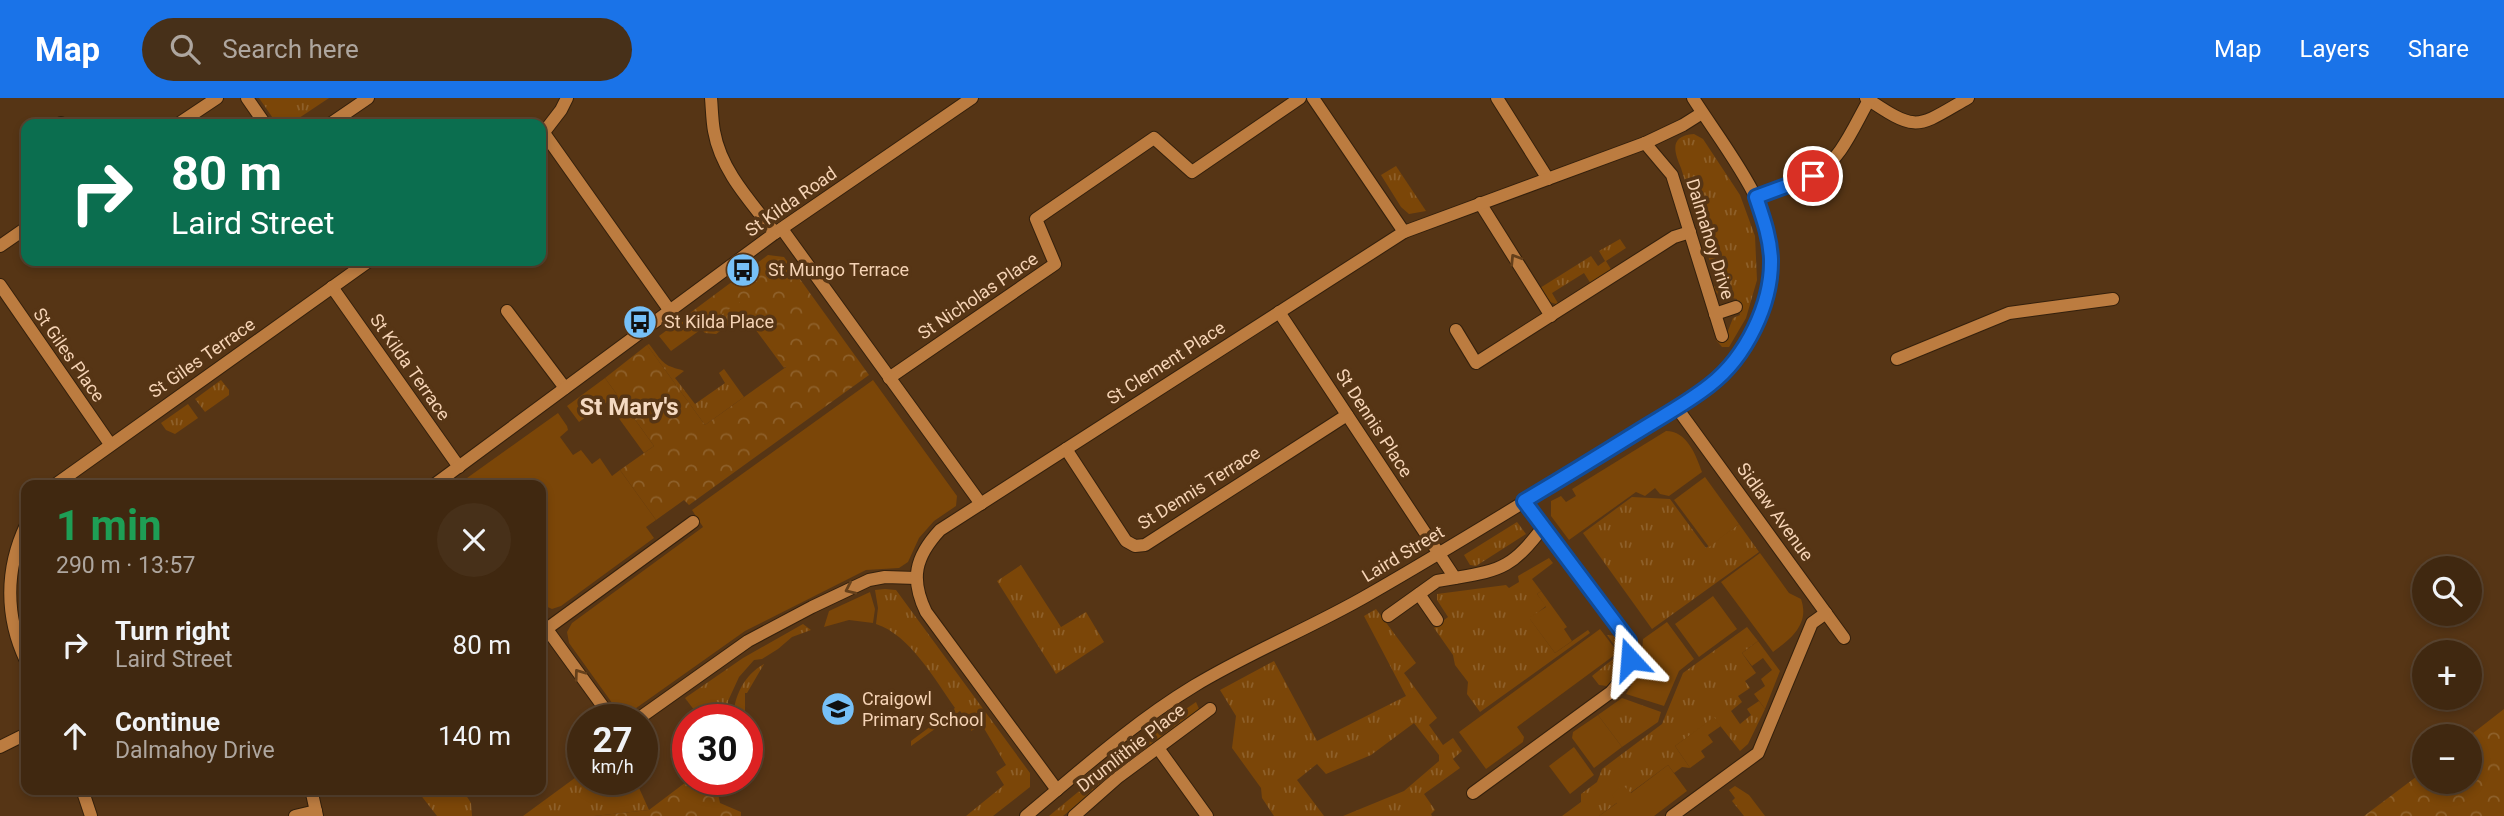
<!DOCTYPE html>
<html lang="en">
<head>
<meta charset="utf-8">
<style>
  body { margin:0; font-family:Roboto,sans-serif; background:#473019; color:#f1f3f6; height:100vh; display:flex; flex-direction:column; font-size:26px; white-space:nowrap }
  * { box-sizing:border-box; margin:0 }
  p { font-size:23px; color:#aea69f }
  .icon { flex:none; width:38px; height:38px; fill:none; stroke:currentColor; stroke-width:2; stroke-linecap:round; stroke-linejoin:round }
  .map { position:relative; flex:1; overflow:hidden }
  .details { position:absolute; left:21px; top:382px; width:525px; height:315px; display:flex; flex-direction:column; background:#402810; border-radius:14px; box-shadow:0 4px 10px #0003,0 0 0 2px #594430 }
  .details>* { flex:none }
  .banner { position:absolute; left:21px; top:21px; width:525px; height:147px; border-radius:14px; box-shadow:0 4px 10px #0003,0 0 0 2px #594430; background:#0b6e4f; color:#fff; overflow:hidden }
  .tools { position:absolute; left:2412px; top:458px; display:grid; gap:14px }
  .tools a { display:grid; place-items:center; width:70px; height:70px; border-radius:50%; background:#402810; box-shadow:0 4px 10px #0003,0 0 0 2px #594430; font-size:35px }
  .speed { position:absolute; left:567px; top:606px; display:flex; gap:14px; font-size:35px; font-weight:700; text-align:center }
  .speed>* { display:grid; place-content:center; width:91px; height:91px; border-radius:50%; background:#402810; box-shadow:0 4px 10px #0003,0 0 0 2px #594430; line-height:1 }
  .speed small { font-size:18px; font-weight:400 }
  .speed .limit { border:10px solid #d22; background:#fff; color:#111 }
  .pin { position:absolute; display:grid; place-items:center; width:60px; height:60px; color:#fff; margin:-30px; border:4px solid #fff; border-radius:50%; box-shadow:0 2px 7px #0007 }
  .me { position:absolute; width:77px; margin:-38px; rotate:341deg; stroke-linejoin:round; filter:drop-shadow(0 0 5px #0008) }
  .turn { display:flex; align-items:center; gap:24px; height:147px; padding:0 35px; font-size:32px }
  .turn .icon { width:91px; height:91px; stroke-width:2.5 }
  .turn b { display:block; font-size:49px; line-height:60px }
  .round { display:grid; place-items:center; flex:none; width:74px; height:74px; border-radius:37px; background:#473019 }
  .overview { display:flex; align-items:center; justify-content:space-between; height:119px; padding:0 35px }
  h1 { font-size:42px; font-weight:700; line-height:52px; color:#1e9e55 }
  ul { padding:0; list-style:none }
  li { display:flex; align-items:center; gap:21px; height:91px; padding:0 35px }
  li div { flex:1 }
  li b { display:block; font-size:26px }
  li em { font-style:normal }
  header { display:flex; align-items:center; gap:42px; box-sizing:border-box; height:98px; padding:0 35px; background:#1a73e8; color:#fff }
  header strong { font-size:33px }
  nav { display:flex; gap:38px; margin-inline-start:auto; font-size:24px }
  .search { width:490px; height:63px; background:#473019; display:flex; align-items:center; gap:18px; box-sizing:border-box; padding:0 24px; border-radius:38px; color:#aea69f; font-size:26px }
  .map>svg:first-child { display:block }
  .grass { fill:url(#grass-tufts) }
  .park { fill:url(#park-crowns) }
  .garden { fill:#7b4608 }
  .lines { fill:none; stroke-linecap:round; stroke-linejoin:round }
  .minor-casing { stroke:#34200c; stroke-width:14 }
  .minor { stroke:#bc7c40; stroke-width:12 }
  .oneway { stroke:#65401b }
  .route-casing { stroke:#114b97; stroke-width:18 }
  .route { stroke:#1a73e8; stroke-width:12 }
  .labels { text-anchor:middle; stroke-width:7; stroke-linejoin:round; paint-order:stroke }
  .street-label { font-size:18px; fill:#f5d3b5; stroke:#563515 }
  .poi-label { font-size:18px; fill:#f5d3b5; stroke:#563515; text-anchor:start }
  .district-label { font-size:24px; font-weight:bold; fill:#f5dac2; stroke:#563515 }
</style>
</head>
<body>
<header>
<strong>Map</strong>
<div class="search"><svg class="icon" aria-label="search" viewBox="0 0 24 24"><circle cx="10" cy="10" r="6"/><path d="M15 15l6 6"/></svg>Search here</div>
<nav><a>Map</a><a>Layers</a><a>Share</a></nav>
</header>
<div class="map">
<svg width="2504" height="718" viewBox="0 0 2504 718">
  <defs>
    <pattern id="grass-tufts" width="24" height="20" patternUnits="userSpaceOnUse" patternTransform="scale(1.75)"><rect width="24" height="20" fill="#7b4608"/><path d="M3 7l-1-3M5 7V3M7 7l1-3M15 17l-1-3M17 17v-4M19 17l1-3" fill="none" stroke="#8e602a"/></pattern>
    <pattern id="park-crowns" width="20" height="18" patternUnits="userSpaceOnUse" patternTransform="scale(1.75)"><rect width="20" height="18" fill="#7b4608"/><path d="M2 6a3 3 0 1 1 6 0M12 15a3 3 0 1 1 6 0" fill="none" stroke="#8e602a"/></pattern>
  </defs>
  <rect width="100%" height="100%" fill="#563515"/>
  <g class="grass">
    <polygon points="259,0 329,0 290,26 277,26"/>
    <path d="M1694,36l9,5 37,56 15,41 2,44 -11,38 -17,29h-7l-6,-7 10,-4 7,-18 7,-3 -3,-16 -19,-4 -5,-8 4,-2 -36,-117c-7,-17 -12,-32 13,-34z"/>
    <polygon points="1396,68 1426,113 1409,116 1401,109 1381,77"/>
    <polygon points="1620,141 1626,150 1606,163 1612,173 1591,186 1584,175 1552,195 1559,207 1550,204 1540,190 1591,158 1598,168 1605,163 1599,153"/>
    <polygon points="739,203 786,268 784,270 744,216 716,236 705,235 701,231"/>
    <path d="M649,246c6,7 13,21 23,23 4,2 8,2 12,4l-9,7 20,26 30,-21 -6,-10 5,-4 20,28 -39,28 -58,-80z"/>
    <polygon points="221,282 229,292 229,297 205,314 195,301"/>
    <polygon points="188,306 198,320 175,336 166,332 161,325"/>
    <polygon points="1632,399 1670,401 1706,450 1739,426 1759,454 1652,531 1583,435"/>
    <polygon points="1517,424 1526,436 1476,468 1470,467 1464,457"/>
    <polygon points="1549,460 1553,465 1532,481 1541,493 1537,496 1546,508 1530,521 1555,555 1588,532 1590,535 1480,614 1467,596 1468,584 1455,567 1453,557 1434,530 1448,519 1437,502 1437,496 1506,487 1509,490 1519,484 1518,478"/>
    <polygon points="1021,467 1061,529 1086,514 1104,544 1056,576 997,483"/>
    <path d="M885,491l11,1 134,183v14l-37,29h-27l38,-31 -8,-13 10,-7 -24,-40 -11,6 2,-12 -8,-2 -5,-6 -49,35v-5l44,-33c-20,-28 -45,-73 -79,-84l2,-16 -3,-18z"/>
    <polygon points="1376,511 1416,565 1404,575 1437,620 1429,627 1443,647 1453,640 1462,653 1453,661 1460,670 1424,696 1435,712 1431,716 1432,718 1343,718 1404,693 1439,663 1439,657 1414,625 1371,657 1326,676 1317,666 1297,682 1324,718 1274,718 1262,700 1261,690 1232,650 1236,618 1220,592 1274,563 1317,643 1406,598 1364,518"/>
    <polygon points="803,526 811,532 792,539 778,551 762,561 754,562 739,579 728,603 728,621 701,621 685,600 743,560"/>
    <polygon points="1747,529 1758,543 1742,555 1756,575 1745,583 1750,590 1738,598 1742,604 1731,613 1740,626 1751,617 1747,611 1759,603 1765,611 1748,646 1740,653 1714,620 1675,648 1690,670 1682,669 1674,675 1668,667 1599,718 1562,718 1581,704 1581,696 1597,684 1602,671 1662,626 1683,575"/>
    <path d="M1607,537l10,1c9,20 7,35 -10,50l-8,-1 -7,-9 26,-21v-5z"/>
    <path d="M764,566l-17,29h-2v26h-12c1,-23 11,-44 31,-55z"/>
    <polygon points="1622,600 1661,614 1658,624 1622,649 1598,617"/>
    <polygon points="1196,604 1199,611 1063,718 1049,718 1141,642"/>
    <polygon points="583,674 583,681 635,681 649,712 594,718 523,718"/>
    <polygon points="1735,688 1749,697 1765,718 1744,718 1732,703 1735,700 1729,692"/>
    <polygon points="416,691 462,691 471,705 472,718 437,718"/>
  </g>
  <g class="park">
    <polygon points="768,157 784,159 869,277 689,407 684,402 656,422 620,372 654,348 605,280 647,247 705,327 786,269 739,204 671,253 659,238"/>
    <polygon points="2504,611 2504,718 2364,718 2424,673 2424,684 2469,684 2468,639"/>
    <polygon points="690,681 720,681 718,696 720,705 741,714 741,718 594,718 649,712"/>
  </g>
  <g class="garden">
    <polygon points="605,280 654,348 644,355 607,304 579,324 567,308"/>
    <polygon points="873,282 957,398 956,408 934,423 919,440 908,464 899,470 866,472 745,533 632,613 623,613 615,609 569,545 567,534 572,525 703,429 692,412"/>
    <polygon points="558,315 567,328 568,332 560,339 573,357 581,352 592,366 600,360 612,378 620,372 656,422 646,429 654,440 561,508 552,511 541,506 541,387 463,387 467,380"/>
    <path d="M1666,333c21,0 30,24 36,41l-33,24 -9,-2 -5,-6 -10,8 -9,-4 -67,48 -18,-24v-15l10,-5 5,6 10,-6 -4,-7z"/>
    <polygon points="1705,379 1739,426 1709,449 1674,402"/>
    <path d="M1760,455l29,40 12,6c9,25 -10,40 -28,53l-52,-70z"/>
    <polygon points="1541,493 1567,529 1564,531 1572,543 1555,555 1529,520 1546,509 1537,496"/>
    <polygon points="870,494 875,511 873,525 849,522 824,529 829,513"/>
    <polygon points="1713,498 1737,531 1699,559 1675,526"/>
    <path d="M1667,524l27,37 -15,12 -15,35 -38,-12c12,-18 16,-34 17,-55z"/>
    <polygon points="1600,531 1616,552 1616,556 1517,629 1524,639 1523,644 1486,671 1459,634"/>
    <polygon points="1758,543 1780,573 1765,611 1754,596 1765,588 1761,581 1772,572 1763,560 1752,568 1742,555"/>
    <polygon points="1598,617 1622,649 1594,670 1572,640 1573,634"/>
    <polygon points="1714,619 1721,628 1708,637 1713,644 1701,653 1705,659 1690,670 1675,648"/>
    <polygon points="1574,649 1594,677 1570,696 1549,668"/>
    <polygon points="1668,667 1687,693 1654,718 1599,718 1617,705 1612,697 1620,689 1625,689 1631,695"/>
  </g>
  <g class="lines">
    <g class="minor-casing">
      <g id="minor">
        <polyline points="247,0 265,26"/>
        <path d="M711,0c1,11 1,22 3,33 7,40 37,71 61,102"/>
        <polyline points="1313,0 1404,134"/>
        <polyline points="1497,0 1548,81"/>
        <path d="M1866,0c52,35 50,30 102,0"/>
        <polyline points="61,25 62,26"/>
        <polyline points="178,26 217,0"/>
        <polyline points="330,26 368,0"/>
        <polyline points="544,35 670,213"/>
        <polyline points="541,38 561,12 567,0"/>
        <polyline points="1645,45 1672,77 1722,238"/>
        <path d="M1756,99c19,-6 40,-11 58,-21 27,-16 40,-50 55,-76"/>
        <polyline points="1480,105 1551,218"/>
        <polyline points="782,131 981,406"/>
        <polyline points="0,148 26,130"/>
        <polyline points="0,187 110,346"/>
        <polyline points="332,189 459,369"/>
        <polyline points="507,213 565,290"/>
        <path d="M1279,214l176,266c49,-8 58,-12 89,-52"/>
        <polyline points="1715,216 1736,209"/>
        <polyline points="1456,232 1476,265 1674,139 1690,134"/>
        <polyline points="1897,261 2009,215 2113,201"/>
        <polyline points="889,280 1055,166 1036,121 1154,40 1192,74 1300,0"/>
        <polyline points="1677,310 1844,540"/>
        <polyline points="1066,351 1126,443 1135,448 1145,447 1347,317"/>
        <polyline points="55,387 369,163"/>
        <polyline points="434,387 775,135 972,0"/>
        <path d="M26,427c-21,44 -21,92 0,136"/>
        <polyline points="1419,496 1437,522"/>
        <polyline points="1388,518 1437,483 1455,480"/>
        <polyline points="541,523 612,621"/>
        <polyline points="541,535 693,424"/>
        <polyline points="638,621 748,543 812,509 869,482 885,479 916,480"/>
        <polyline points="0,649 26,636"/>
        <polyline points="1158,650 1207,718"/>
        <polyline points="82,691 91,718"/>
        <polyline points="311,691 317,718"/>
        <path d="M1057,692l-131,-178c-16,-33 -11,-55 14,-82l464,-298 241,-89 38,-18 19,-12"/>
        <path d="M1473,695l138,-101c16,-18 20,-27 18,-51l-105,-140"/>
        <polyline points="295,718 316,713"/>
        <path d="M1026,718c54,-45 107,-93 168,-130 56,-34 117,-58 174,-91 105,-60 206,-124 309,-187 12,-8 25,-16 35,-25 53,-46 73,-121 44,-185 -15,-32 -44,-70 -63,-100"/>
        <polyline points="1074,718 1117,680 1210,611"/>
        <polyline points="1672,718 1758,655 1812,525 1826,515"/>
      </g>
    </g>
    <use href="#minor" class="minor"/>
  </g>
  <defs><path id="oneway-chevron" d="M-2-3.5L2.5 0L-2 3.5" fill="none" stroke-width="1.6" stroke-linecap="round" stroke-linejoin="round" transform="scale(1.75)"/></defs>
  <g class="oneway">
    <use href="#oneway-chevron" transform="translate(1515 161) rotate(-122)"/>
    <use href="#oneway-chevron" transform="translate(850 491) rotate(155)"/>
    <use href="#oneway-chevron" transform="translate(579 576) rotate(-126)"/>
  </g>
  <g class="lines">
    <g class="route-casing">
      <path id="route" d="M1630,561l-1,-18 -105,-140c37,-22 73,-44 110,-67 25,-16 52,-30 76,-49 36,-28 62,-81 61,-126 -1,-22 -8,-41 -15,-62l57,-21"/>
    </g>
    <use href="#route" class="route"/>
  </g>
  <defs>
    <g id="bus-disc" transform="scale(1.75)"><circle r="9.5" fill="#76c0f7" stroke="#563515"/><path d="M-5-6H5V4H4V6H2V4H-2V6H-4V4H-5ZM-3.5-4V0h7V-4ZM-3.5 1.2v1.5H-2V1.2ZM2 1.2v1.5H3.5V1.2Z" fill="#111"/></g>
    <g id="school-disc" transform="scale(1.75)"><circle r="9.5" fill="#76c0f7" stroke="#563515"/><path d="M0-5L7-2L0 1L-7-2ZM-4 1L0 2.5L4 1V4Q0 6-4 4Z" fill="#111"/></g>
  </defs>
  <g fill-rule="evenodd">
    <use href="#bus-disc" x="743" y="172"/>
    <use href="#bus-disc" x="640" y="224"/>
    <use href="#school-disc" x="838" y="611"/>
  </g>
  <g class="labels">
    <g class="street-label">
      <text transform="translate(791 104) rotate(-35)" y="6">St Kilda Road</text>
      <text transform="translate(1710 141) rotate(73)" y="6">Dalmahoy Drive</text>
      <text transform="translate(978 198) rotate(-34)" y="6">St Nicholas Place</text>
      <text transform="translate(69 257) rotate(55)" y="6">St Giles Place</text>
      <text transform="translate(202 260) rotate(-35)" y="6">St Giles Terrace</text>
      <text transform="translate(1166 265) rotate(-33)" y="6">St Clement Place</text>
      <text transform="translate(410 269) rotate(55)" y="6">St Kilda Terrace</text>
      <text transform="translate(1374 325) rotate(57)" y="6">St Dennis Place</text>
      <text transform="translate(1199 390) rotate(-32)" y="6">St Dennis Terrace</text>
      <text transform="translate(1775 414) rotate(54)" y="6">Sidlaw Avenue</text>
      <text transform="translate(1403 456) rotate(-31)" y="6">Laird Street</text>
      <text transform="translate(1131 650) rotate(-38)" y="6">Drumlithie Place</text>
    </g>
    <g class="poi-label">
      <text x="768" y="178">St Mungo Terrace</text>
      <text x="664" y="230">St Kilda Place</text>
      <text x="862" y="607">Craigowl<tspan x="862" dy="21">Primary School</tspan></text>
    </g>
    <g class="district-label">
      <text x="629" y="317">St Mary's</text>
    </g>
  </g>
</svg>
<div class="tools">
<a><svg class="icon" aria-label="search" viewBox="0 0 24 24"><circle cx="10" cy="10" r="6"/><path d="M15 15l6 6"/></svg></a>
<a>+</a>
<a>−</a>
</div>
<div class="speed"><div>27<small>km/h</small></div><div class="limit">30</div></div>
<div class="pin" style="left:1813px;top:78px;background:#d93025"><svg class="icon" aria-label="arrive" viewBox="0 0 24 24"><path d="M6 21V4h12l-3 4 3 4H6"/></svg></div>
<svg class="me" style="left:1630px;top:561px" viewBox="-20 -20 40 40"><path d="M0-17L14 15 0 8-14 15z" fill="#1a73e8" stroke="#fff" stroke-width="4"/></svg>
<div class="banner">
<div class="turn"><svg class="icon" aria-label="right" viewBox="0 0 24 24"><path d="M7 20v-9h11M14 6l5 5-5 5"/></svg><div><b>80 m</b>Laird Street</div></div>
</div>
<section class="details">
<div class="overview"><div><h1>1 min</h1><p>290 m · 13:57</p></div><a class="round"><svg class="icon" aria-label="close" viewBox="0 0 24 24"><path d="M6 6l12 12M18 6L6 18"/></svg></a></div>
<ul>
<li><svg class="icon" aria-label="right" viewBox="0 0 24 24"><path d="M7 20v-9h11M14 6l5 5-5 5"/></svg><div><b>Turn right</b><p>Laird Street</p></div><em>80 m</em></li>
<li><svg class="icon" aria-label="ahead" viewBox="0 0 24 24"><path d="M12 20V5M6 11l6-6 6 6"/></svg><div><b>Continue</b><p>Dalmahoy Drive</p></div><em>140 m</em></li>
</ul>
</section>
</div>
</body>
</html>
